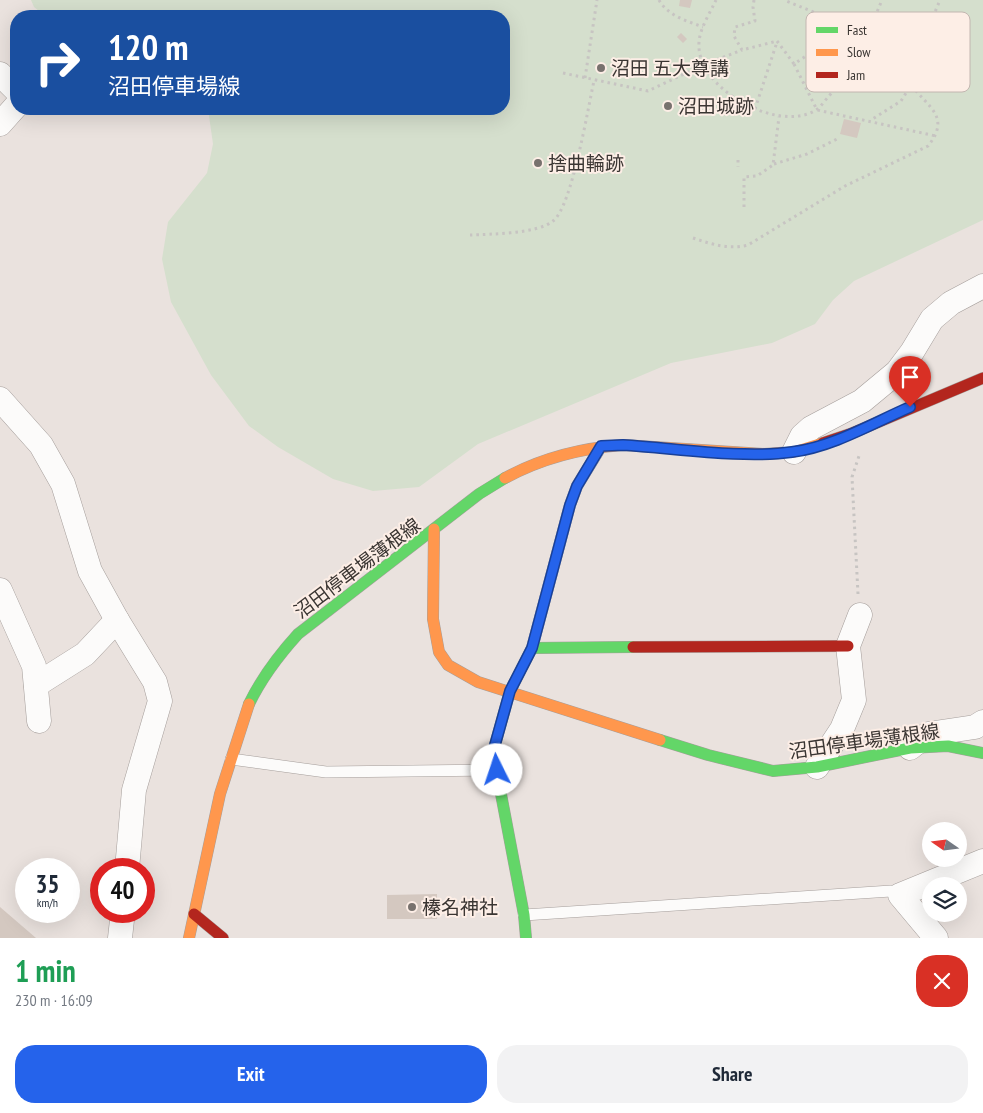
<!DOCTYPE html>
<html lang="en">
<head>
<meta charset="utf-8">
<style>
  body { margin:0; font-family:"PT Sans Narrow","Noto Sans JP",sans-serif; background:#f2f2f3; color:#1f2937; height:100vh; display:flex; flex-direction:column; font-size:19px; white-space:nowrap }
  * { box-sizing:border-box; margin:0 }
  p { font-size:16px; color:#747a83 }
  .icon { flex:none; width:28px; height:28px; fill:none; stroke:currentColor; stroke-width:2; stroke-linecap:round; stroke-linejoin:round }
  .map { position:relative; height:938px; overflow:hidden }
  .panel { display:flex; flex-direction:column; background:#fff; flex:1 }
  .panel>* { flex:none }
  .top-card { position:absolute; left:10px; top:10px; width:500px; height:105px; border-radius:20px; box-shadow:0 5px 20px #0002; background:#1a4fa0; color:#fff; overflow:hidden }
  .needle { width:32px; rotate:284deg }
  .buttons { position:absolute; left:922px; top:822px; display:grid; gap:10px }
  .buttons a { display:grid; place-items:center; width:45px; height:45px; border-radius:50%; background:#fff; box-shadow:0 5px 20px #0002; font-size:25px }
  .speed { position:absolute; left:15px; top:858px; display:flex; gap:10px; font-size:25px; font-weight:700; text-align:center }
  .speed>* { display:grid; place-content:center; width:65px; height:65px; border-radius:50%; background:#fff; box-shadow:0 5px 20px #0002; line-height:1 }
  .speed small { font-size:12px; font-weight:400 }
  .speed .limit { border:8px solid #d22; background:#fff; color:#111 }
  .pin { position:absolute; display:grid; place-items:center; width:42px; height:42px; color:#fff; margin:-51px -21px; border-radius:50% 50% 50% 0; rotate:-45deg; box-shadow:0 0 5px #0007 }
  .pin .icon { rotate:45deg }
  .me { position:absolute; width:55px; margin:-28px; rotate:356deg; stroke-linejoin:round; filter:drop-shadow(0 0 4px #0008) }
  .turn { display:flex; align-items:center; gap:18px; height:105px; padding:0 15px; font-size:22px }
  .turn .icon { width:65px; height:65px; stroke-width:2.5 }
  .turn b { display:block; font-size:35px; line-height:42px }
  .round { display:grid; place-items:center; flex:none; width:52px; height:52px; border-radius:20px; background:#f2f2f3 }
  .overview { display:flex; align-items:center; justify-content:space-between; height:85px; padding:0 15px }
  h1 { font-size:30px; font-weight:700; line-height:38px; color:#1e9e55 }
  .button { display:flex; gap:10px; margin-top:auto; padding:10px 15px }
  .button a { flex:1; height:58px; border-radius:20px; background:#2563eb; color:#fff; font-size:20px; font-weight:700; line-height:58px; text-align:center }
  .button a+a { background:#f2f2f3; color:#1f2937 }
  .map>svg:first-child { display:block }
  .green { fill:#d5dfcd }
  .building { fill:#d4c8c0 }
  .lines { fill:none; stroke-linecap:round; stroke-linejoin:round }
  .lane-casing { stroke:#a59e9b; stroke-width:12 }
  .street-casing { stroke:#a59e9b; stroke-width:25 }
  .fast-casing { stroke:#a59e9b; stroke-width:12 }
  .slow-casing { stroke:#a59e9b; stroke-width:12 }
  .jam-casing { stroke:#a59e9b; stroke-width:12 }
  .path { stroke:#c7c4c2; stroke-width:3; stroke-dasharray:2.5 4; stroke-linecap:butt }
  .lane { stroke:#fcfbfa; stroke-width:11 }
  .street { stroke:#fcfbfa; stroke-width:24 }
  .fast { stroke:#63d668; stroke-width:11 }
  .slow { stroke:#ff974d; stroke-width:11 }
  .jam { stroke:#b3261e; stroke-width:11 }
  .route-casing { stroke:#184099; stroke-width:12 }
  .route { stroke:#2563eb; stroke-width:9 }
  .poi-dot { fill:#78726e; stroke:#fdeee6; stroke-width:2 }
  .labels { text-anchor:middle; stroke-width:4; stroke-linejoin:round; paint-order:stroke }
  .poi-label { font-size:19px; fill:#3a3532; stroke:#fdeee6; text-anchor:start }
  .street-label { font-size:19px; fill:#3a3532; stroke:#fdeee6 }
  .key { fill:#fdeee6; stroke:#c2b6b0; stroke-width:1 }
  .key-label { font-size:14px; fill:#3a3532 }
</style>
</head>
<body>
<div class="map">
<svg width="983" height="938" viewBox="0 0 983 938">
  <rect width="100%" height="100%" fill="#eae2de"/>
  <polygon class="green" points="31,0 983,0 983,220 854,281 833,300 815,324 772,343 671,363 478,444 419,487 373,491 333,479 278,447 249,426 211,375 171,302 162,259 168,222 207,173 213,144 208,109 504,109 504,16 45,16 34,7"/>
  <g class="building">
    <polygon points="680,0 692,0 690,8 679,6"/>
    <polygon points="681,33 687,39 683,43 677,37"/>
    <polygon points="844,119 861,123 857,138 840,134"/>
    <polygon points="437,894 437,919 387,919 387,895"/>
    <polygon points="0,907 36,938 0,938"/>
  </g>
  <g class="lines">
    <g class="lane-casing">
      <g id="lane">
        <polyline points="532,648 570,505 577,486 599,450"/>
        <polyline points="231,759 326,772 497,770"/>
        <polyline points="524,915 891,891 900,895"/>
      </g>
    </g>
    <g class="street-casing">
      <g id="street">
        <polyline points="0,74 16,90"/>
        <polyline points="0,124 16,106"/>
        <polyline points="0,399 41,445 63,484 90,571 117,620 155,682 160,701 134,790 127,869"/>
        <polyline points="794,452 802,436 811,428 862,401 897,372 912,352 932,319 951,303 983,286"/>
        <polyline points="0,590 34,666 39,721"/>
        <polyline points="36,685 85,654 117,620"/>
        <polyline points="910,748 928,734 975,727 983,722"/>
        <polyline points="817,767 842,729 854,700 848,646 860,615"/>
        <polyline points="120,938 123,911"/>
        <polyline points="936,938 900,895 983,861"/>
      </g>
    </g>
    <g class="fast-casing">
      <g id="fast">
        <path d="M249,704c13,-27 29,-48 49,-70l181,-140 26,-16"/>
        <polyline points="660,740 708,755 773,771 817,767 910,748 948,746 983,753"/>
        <polyline points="526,938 524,915 493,752 510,691 532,648 633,647"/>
      </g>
    </g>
    <g class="slow-casing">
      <g id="slow">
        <path d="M505,478c37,-20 76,-30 118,-33l141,9 30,-2 29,-9"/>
        <polyline points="434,529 433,619 439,652 448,665 478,682 660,740"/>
        <polyline points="189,938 220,794 249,704"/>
      </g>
    </g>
    <g class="jam-casing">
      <g id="jam">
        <polyline points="823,443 850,434 983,378"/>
        <polyline points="633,647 848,646"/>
        <polyline points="194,914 223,938"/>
      </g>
    </g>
    <g class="path">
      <path d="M659,0c9,16 28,21 44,27"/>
      <path d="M716,0c-6,13 -16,28 -17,42 -4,46 79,92 117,68 5,-3 9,-10 13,-14 28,-32 37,-58 53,-96"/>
      <polyline points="754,0 753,7 755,21 735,27 734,36 742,50 777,41"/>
      <polyline points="833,20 869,30"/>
      <polyline points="777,41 794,64 821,46 833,20 784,0"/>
      <polyline points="794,64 817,110 936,136"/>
      <polyline points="563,73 648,91 703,65 742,50"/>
      <polyline points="585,78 597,0"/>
      <polyline points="911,85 920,48 940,0"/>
      <polyline points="755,109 777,42"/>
      <polyline points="738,160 738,167"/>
      <polyline points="774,164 807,154 839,138"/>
      <polyline points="744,207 744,177 757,176 773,165 779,117"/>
      <path d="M470,235c21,-1 67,-1 83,-14 19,-14 35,-114 41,-140"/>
      <path d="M693,238c18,6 36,12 55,7l97,-59 83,-40c23,-29 1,-38 -17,-61l-10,16 -30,19"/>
      <polyline points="858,594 852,477 859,456"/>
    </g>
    <use href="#lane" class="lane"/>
    <use href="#street" class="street"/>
    <use href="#fast" class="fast"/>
    <use href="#slow" class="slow"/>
    <use href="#jam" class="jam"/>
  </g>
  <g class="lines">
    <g class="route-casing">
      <path id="route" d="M497,770l-4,-18 17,-61 22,-43 38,-143 7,-19 24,-40 22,-1c52,3 119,14 169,7 41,-5 81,-29 118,-45"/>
    </g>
    <use href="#route" class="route"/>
  </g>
  <g class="poi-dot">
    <circle cx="601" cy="68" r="5"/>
    <circle cx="668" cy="106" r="5"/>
    <circle cx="538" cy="163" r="5"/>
    <circle cx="412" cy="907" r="5"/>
  </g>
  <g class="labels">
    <g class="poi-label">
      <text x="611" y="75">沼田 五大尊講</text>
      <text x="678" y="113">沼田城跡</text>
      <text x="548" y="170">捨曲輪跡</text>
      <text x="422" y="914">榛名神社</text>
    </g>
    <g class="street-label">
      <text transform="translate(357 568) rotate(-37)" y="7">沼田停車場薄根線</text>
      <text transform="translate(864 741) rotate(-8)" y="7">沼田停車場薄根線</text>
    </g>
  </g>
  <rect x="806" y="12" width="164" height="80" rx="8" class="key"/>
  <rect x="816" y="27" width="22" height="6" fill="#63d668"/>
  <rect x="816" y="49" width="22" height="7" fill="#ff974d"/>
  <rect x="816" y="72" width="22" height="6" fill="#b3261e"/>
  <g class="key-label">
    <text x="847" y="35">Fast</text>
    <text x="847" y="57">Slow</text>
    <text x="847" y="80">Jam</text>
  </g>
</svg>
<div class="buttons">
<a><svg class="needle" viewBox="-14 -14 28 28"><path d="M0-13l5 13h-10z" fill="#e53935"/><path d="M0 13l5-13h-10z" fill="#747a83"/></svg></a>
<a><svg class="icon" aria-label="layers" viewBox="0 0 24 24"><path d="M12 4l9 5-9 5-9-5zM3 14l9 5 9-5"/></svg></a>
</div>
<div class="speed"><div>35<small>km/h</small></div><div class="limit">40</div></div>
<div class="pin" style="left:910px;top:407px;background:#d93025"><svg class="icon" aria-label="arrive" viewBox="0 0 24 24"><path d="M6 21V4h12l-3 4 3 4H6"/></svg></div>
<svg class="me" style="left:497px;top:770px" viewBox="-20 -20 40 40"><circle r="19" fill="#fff"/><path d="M0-13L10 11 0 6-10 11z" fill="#2563eb"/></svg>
<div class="top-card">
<div class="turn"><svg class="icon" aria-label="right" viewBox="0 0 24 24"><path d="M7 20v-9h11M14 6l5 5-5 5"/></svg><div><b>120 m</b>沼田停車場線</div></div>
</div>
</div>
<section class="panel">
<div class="overview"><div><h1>1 min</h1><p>230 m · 16:09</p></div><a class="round" style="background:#d93025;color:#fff"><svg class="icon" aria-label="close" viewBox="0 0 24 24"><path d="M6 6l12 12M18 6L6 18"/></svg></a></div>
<div class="button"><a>Exit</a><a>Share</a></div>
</section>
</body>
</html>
